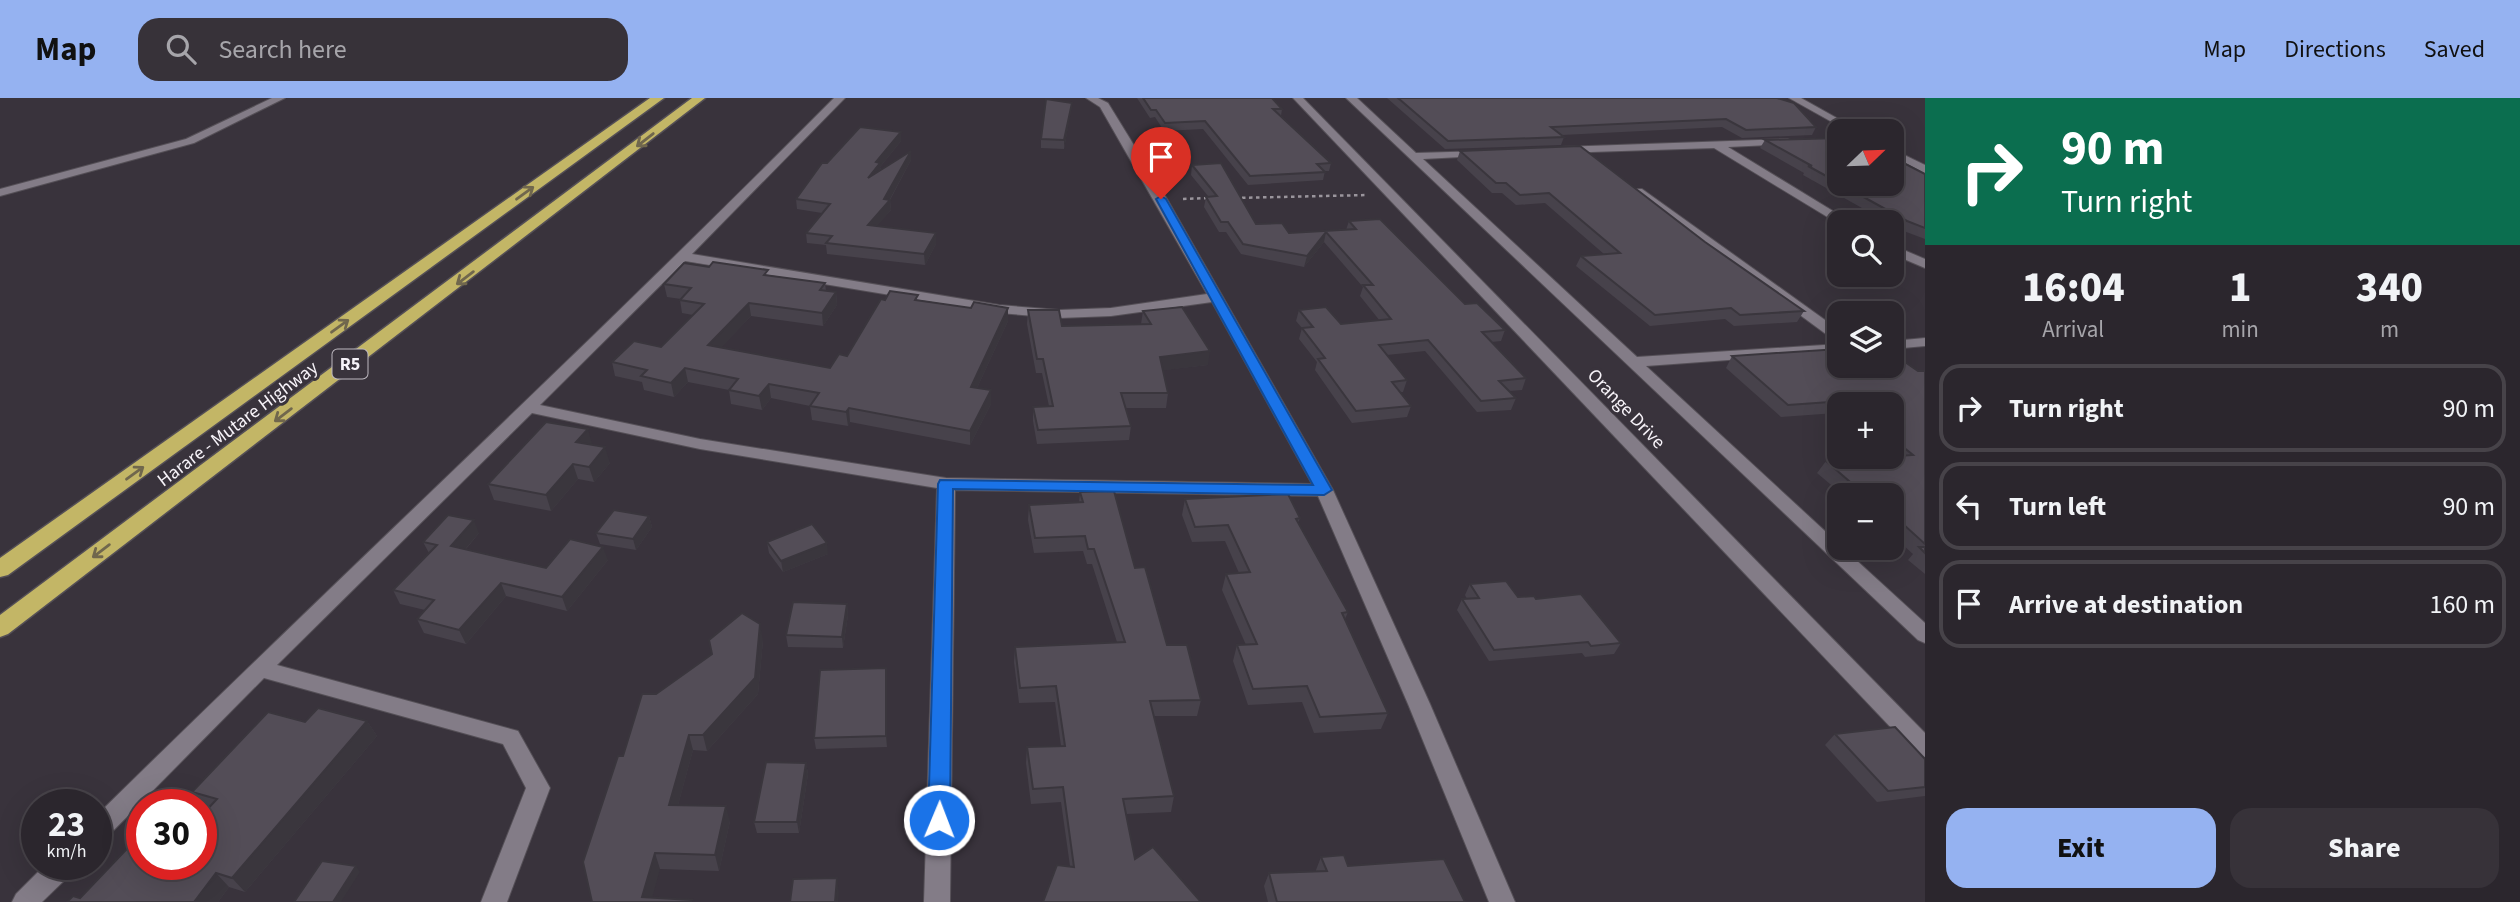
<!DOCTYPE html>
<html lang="en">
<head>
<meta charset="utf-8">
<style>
  body { margin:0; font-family:"Source Sans 3",sans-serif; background:#373239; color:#f1f3f6; height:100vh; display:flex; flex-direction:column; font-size:26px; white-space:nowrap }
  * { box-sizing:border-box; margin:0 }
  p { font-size:23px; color:#a6a5aa }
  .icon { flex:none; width:38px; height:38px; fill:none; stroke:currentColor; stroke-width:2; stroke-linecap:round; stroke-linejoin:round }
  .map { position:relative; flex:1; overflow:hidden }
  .details { display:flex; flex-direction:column; background:#2b262d; width:595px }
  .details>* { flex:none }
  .hud { background:#0b6e4f; color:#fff; overflow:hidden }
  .needle { width:46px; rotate:67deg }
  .tools { position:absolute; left:1827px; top:21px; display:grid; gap:14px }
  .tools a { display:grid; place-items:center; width:77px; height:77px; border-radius:14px; background:#2b262d; box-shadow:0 7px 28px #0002,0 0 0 2px #474349; font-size:35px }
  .speed { position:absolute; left:21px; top:691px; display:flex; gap:14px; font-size:35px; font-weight:700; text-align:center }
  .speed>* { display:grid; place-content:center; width:91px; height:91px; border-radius:50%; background:#2b262d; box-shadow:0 7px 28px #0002,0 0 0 2px #474349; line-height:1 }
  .speed small { font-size:18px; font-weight:400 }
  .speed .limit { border:10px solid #d22; background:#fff; color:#111 }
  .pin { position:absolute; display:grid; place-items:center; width:60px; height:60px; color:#fff; margin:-72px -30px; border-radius:50% 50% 50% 0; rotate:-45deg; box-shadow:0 0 7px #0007 }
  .pin .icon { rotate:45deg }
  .me { position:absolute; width:77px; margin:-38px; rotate:1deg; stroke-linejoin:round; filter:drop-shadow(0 0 5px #0008) }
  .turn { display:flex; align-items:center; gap:24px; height:147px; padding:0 21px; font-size:32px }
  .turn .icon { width:91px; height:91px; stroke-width:2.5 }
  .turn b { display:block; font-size:49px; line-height:60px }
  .eta { display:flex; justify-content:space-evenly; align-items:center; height:119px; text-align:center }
  .eta b { font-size:42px; font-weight:800; line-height:49px }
  .cta { display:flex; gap:14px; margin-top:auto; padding:14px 21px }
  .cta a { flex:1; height:80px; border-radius:21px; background:#95b2f1; color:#111; font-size:28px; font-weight:800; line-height:80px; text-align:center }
  .cta a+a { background:#373239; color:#f1f3f6 }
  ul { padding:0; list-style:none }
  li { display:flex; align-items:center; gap:21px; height:88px; margin:0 14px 10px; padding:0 7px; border:4px solid #474349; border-radius:21px }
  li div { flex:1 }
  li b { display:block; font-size:26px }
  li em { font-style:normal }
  header { display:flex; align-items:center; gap:42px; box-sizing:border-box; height:98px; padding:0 35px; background:#95b2f1; color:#111 }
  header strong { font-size:33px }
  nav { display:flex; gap:38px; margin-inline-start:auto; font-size:24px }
  .search { width:490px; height:63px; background:#373239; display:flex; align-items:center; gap:18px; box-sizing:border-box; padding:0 24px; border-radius:21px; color:#a6a5aa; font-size:26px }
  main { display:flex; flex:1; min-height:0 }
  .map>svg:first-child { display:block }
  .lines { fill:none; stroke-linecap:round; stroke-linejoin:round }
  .minor-casing { stroke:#544f56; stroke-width:2 }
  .highway-casing { stroke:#544f56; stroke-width:3 }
  .path { stroke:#9a959c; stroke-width:2.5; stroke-dasharray:3.5 3.5; stroke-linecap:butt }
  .minor { fill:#837c87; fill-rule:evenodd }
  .highway { fill:#c3b666; fill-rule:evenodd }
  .wall { fill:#47424b }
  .shaded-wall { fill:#3a363d }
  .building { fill:#534d57; stroke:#3a363d; stroke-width:2 }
  .oneway { stroke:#70674d }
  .route { fill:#1a73e8; stroke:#114b97; stroke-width:2 }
  .labels { text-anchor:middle; stroke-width:6; stroke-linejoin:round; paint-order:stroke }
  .shield { fill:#39333c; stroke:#beb9c0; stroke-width:2 }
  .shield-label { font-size:18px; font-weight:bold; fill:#f7f3f9 }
  .street-label { font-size:19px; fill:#f7f3f9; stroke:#39333c }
</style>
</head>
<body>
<header>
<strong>Map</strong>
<div class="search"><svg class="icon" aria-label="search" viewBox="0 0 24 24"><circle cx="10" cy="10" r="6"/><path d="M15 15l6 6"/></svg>Search here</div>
<nav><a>Map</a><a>Directions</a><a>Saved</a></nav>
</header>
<main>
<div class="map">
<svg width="1925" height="804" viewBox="0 0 1925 804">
  <rect width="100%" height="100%" fill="#39333c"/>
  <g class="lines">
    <g class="minor-casing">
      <g id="minor">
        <polygon points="272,0 285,0 194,45 0,98 0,91 186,41"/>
        <path d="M834,0h11l-153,156 307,51 60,5 52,-2 96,-14 -107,-187 -14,-9h12l10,5 59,96 166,291 97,214 85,198h-26l-81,-198 -90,-208 -363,-6 -5,412h-26l13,-414 -237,-39 -168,-36 -255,252 241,66 32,57 -43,114h-26l45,-114 -23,-44 -239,-66 -160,162 -8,3v-27c246,-242 495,-473 738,-718zM685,163l314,52 60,5 52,-2 101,-14 100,182 -366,-6 -246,-39 -160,-34z"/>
        <polygon points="1293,0 1303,0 1925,635 1925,659 1917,657"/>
        <polygon points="1346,0 1357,0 1416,55 1484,53 1484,57 1480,58 1423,61 1637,259 1839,246 1839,254 1646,268 1839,446 1839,450 1843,450 1925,525 1925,545 1918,542"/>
        <polygon points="1789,0 1801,0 1860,33 1848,33"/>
        <polygon points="1788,41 1793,44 1792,46 1728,49 1851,124 1839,126 1714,50 1560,55 1555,52 1560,49"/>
        <polygon points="1892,51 1925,67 1925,75 1892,58"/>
        <polygon points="1634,91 1642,91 1839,232 1839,243 1834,242 1634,95"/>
        <polygon points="1892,147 1925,161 1925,170 1892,156"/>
        <polygon points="1925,240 1925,248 1892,251 1892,243"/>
        <polygon points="46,766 76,766 73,774 42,804 12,804 16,796"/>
      </g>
    </g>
    <g class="highway-casing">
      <g id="highway">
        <polygon points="650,0 664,0 8,477 0,479 0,460"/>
        <polygon points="692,0 705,0 8,536 0,539 0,517"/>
      </g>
    </g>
    <g class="path">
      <polyline points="1235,100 1367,97"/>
      <polyline points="1183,101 1209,100"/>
    </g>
    <use href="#minor" class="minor"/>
    <use href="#highway" class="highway"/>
  </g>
  <g class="wall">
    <polygon points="1137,0 1272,0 1282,11 1281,18 1331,65 1329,73 1325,73 1323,82 1248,87 1203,31 1164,33 1155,19 1150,20"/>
    <polygon points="1387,0 1777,0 1816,29 1812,37 1742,40 1722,29 1562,37 1564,39 1561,47 1445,51"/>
    <polygon points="1072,5 1064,51 1041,50 1041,41"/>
    <polygon points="1765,42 1925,76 1925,141 1901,132 1892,127 1892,124 1887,124 1803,77 1804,75 1760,50"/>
    <polygon points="901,43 880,69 881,72 911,53 911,62 890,102 891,112 876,128 936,146 925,167 827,156 826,147 807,145 806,135 822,115 797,111 796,101 827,65"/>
    <polygon points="1460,53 1705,144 1804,213 1797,224 1734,228 1725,221 1650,228 1576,168 1581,158 1604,156 1545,105 1516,107 1502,95 1492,95 1457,62"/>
    <polygon points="1192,67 1256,126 1289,135 1346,132 1349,123 1465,206 1505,232 1501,243 1491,244 1526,280 1522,292 1509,293 1516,300 1511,312 1477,314 1425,253 1387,257 1407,282 1403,294 1400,294 1411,308 1407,319 1352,325 1315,272 1317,264 1299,241 1302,230 1296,223 1299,212 1341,226 1380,223 1360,198 1363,189 1324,144 1304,169 1241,156 1226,134 1219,134 1204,109 1206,99 1208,98 1191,77"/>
    <polygon points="768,178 825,185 826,193 836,194 837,207 823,228 751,218 721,249 830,270 919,202 1008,223 977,290 991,306 970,347 850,324 848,328 812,322 810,308 771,300 762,312 731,306 729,292 688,284 674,299 644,292 642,284 615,278 612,264 661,249 693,217 682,215 680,202 681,201 667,199 664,186"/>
    <polygon points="1028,212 1062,228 1141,226 1143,213 1208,267 1163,272 1168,295 1166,310 1126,310 1131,328 1129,342 1037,346 1033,323 1033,309 1049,308 1042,275 1036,275 1027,226"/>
    <polygon points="1732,258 1918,273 1925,273 1925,476 1908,462 1913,456 1892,437 1892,397 1843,397 1817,375 1826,363 1892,359 1892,306 1839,306 1839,318 1836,315 1781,319 1726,270"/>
    <polygon points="592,346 610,365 594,384 578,381 551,413 494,402 488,386"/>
    <polygon points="1080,394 1135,470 1167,547 1201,602 1197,618 1154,618 1174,698 1171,714 1126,716 1135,761 1201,804 1070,768 1061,704 1031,706 1026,665 1027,649 1061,648 1055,604 1019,605 1014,564 1015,549 1117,544 1092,466 1087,466 1083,453 1034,455 1028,422 1029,407 1079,405"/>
    <polygon points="1185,401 1300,420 1298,425 1348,514 1345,521 1388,615 1381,631 1314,635 1302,604 1248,607 1233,563 1237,547 1246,547 1222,492 1226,476 1239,475 1225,443 1192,444 1182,417"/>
    <polygon points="649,418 652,429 636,452 600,446 596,435"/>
    <polygon points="479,435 466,451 546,470 608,462 567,513 506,498 466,546 424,535 417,521 425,512 400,506 393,492 429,455 423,444"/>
    <polygon points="767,444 828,456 783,474 769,455"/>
    <polygon points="1470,486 1518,499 1536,501 1621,545 1614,556 1585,559 1582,555 1489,563 1457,512 1462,501 1467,501 1465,497"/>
    <polygon points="847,506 848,517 843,550 788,549 786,537"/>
    <polygon points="763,542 758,596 707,653 693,652 678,707 730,723 719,773 660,771 592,804 623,658 656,596"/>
    <polygon points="886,570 887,649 816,651 814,640"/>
    <polygon points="367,623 377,638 245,794 229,789 218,804 67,804 201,766 209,710 205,709 192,694 305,624"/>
    <polygon points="1835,636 1925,661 1925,698 1877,704 1825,647"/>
    <polygon points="806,665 808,676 799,735 757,735 754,724"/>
    <polygon points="1321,759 1348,768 1465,804 1268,804 1264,788 1269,775 1316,774 1316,772"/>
  </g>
  <g class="shaded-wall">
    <polygon points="1072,5 1071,13 1064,51 1064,42"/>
    <polygon points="901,34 901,43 880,69 881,74 868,80 876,64"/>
    <polygon points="911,53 911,62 889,103 890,102 891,112 868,138 868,127 884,101"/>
    <polygon points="1326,134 1324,144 1304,169 1307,158"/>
    <polygon points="936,135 936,146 925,167 924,156"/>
    <polygon points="836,194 837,207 823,228 822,215"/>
    <polygon points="749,205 751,218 711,261 708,247"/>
    <polygon points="1008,210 1008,223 971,303 971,289"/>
    <polygon points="1210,253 1208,267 1158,273 1160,259"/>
    <polygon points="685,270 688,284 674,299 671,285"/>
    <polygon points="769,286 771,300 762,312 759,298"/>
    <polygon points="991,292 991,306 970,347 970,333"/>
    <polygon points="849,310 850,324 848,328 846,314"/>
    <polygon points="588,331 592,346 581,360 576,344"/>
    <polygon points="605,349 610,365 594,384 589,369"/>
    <polygon points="573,366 578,381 551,413 546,397"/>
    <polygon points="649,418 652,429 636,452 633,441"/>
    <polygon points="474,422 479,435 457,461 451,448"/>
    <polygon points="827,445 828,456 783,474 781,463"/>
    <polygon points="603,449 608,462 567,513 562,499"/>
    <polygon points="501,485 506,498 466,546 459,532"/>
    <polygon points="847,506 848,517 843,550 842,539"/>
    <polygon points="760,526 763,542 758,596 707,653 703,637"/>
    <polygon points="886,570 887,581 887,649 886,638"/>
    <polygon points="367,623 377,638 245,794 232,780"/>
    <polygon points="689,637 693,652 674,722 669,707"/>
    <polygon points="806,665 808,676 799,735 797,724"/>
    <polygon points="726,708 730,723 719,773 715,757"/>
    <polygon points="655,755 660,771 651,804 642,799"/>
    <polygon points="356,768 360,774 341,804 333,804"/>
    <polygon points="216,775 229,789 218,804 194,804"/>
    <polygon points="837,780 839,795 838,804 835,804"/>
  </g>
  <g class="building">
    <polygon points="1143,0 1272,0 1282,11 1273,11 1331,65 1317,66 1325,74 1250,78 1205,23 1165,25 1156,12 1151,12"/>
    <polygon points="1398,0 1777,0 1794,5 1816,29 1746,32 1726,21 1551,29 1564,39 1448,43"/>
    <polygon points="1046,1 1072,5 1064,42 1041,41"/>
    <polygon points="860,29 901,34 876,64 880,65 868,80 911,53 884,101 890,102 868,127 936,135 924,156 826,145 832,138 806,135 830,106 796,101 822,65 827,65"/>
    <polygon points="1839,40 1839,85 1808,68 1812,68 1765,42"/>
    <polygon points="1580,48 1705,144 1804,213 1740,217 1731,210 1655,217 1581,158 1620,155 1549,95 1520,97 1506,85 1496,85 1460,53"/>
    <polygon points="1892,59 1925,76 1925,130 1907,123 1840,86 1892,86"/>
    <polygon points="1221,65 1256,126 1282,125 1289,135 1356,131 1349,123 1380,121 1465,206 1477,205 1505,232 1482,234 1526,280 1499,283 1516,300 1481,303 1428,242 1379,247 1407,282 1392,284 1411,308 1356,313 1318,261 1325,260 1302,230 1313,229 1299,212 1326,209 1341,226 1391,221 1363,187 1373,187 1326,134 1307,158 1243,146 1228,124 1221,124 1206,99 1217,98 1192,67"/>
    <polygon points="713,164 768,172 764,177 825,185 820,192 836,194 822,215 749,205 708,247 830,270 839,256 847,258 881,201 885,202 890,193 918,197 915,202 971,210 974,204 1008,210 971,289 991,292 970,333 849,310 846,314 810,308 819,295 769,286 759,298 729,292 738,281 685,270 671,285 641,278 647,272 612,264 634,243 661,249 704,206 680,202 691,190 664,186 684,165 709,169"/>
    <polygon points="1182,209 1210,253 1160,259 1168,295 1121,295 1131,328 1038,332 1033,309 1053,308 1043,261 1037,261 1028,212 1059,212 1062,228 1151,226 1143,213"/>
    <polygon points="1839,251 1839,268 1892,268 1892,255 1918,273 1925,273 1925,446 1892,416 1892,397 1871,397 1869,396 1864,396 1826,363 1913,357 1892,340 1892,306 1847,306 1844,303 1788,307 1732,258"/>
    <polygon points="546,324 588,331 576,344 605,349 589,369 573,366 546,397 488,386"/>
    <polygon points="1114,393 1135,470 1145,469 1167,547 1187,547 1201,602 1150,603 1174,698 1123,701 1135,761 1153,749 1201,804 1043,804 1057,767 1074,769 1063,689 1033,691 1027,649 1065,648 1056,588 1020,590 1015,549 1125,544 1094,451 1088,451 1085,438 1035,440 1029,407 1083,404 1080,394"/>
    <polygon points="1288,396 1300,420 1296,421 1348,514 1342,515 1388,615 1320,619 1307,588 1253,591 1237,547 1257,546 1226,476 1250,474 1228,427 1195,429 1185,401"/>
    <polygon points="614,412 649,418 633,441 596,435"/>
    <polygon points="448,417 474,422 451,448 546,470 570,441 603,449 562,499 501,485 459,532 417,521 434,502 393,492 437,447 423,444"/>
    <polygon points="812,426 827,445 781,463 767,444"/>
    <polygon points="1919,449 1925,449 1925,455"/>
    <polygon points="1506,483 1518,499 1534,498 1536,501 1581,496 1621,545 1591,548 1588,544 1494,552 1462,501 1479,500 1470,486"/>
    <polygon points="793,504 847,506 842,539 786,537"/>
    <polygon points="742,515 760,526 755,580 703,637 689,637 669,707 726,708 715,757 655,755 642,799 692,802 691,804 592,804 583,764 618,658 623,658 642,596 656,596 712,556 709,542"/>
    <polygon points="886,570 886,638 814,640 820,572"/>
    <polygon points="318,610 367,623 232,780 216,775 194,804 67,804 73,798 80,800 142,735 142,766 201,766 201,718 217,701 192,694 268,614 305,624"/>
    <polygon points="1895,629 1925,661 1925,689 1888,693 1835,636"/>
    <polygon points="766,664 806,665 797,724 754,724"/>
    <polygon points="1344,757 1348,768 1444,761 1465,804 1277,804 1269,775 1327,773 1321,759"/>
    <polygon points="322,763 356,768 333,804 294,804"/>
    <polygon points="837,780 835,804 790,804 793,781"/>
  </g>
  <defs><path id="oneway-shaft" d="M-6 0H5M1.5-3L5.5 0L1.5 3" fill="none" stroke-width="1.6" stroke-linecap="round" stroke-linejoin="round" transform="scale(1.75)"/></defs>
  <g class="oneway">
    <use href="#oneway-shaft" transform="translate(645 42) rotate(142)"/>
    <use href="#oneway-shaft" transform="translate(525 95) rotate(-36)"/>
    <use href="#oneway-shaft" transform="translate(465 180) rotate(143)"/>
    <use href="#oneway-shaft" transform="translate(340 228) rotate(-36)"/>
    <use href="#oneway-shaft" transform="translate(283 317) rotate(143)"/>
    <use href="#oneway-shaft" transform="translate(135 375) rotate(-36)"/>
    <use href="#oneway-shaft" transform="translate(101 453) rotate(143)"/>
  </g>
  <polygon class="route" points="1161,98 1166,101 1332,392 1324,397 953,391 950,722 946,729 939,732 931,729 928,722 938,386 940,382 1313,387 1156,101"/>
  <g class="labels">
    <rect class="shield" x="332.5" y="251.5" width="35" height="29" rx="5"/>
    <g class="shield-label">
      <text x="350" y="272">R5</text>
    </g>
    <g class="street-label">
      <text transform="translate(1627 310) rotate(46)" y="7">Orange Drive</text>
      <text transform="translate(237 325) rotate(-37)" y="7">Harare - Mutare Highway</text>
    </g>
  </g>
</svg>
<div class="tools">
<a><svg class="needle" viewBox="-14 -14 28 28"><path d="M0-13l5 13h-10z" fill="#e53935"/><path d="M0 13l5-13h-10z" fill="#a6a5aa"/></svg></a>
<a><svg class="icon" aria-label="search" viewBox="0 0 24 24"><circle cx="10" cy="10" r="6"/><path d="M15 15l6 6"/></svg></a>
<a><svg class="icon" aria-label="layers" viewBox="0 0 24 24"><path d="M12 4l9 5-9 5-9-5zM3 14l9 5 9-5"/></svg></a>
<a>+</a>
<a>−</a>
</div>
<div class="speed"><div>23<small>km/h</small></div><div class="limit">30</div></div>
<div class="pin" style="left:1161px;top:101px;background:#d93025"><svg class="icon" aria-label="arrive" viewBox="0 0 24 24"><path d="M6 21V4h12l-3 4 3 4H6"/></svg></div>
<svg class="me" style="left:939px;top:722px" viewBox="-20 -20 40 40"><circle r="17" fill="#1a73e8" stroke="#fff" stroke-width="3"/><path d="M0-11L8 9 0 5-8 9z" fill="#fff"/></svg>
</div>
<section class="details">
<div class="hud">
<div class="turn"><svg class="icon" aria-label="right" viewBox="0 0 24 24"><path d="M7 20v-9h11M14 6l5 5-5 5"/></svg><div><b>90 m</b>Turn right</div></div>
</div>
<div class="eta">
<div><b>16:04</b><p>Arrival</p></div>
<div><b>1</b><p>min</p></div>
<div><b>340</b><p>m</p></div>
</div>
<ul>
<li><svg class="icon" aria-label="right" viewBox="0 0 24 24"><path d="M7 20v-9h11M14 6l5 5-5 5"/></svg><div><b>Turn right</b></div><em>90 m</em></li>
<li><svg class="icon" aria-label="left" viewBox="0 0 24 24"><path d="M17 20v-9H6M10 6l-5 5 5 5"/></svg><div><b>Turn left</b></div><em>90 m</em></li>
<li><svg class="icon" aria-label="arrive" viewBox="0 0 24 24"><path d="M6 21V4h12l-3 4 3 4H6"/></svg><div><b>Arrive at destination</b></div><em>160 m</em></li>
</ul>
<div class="cta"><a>Exit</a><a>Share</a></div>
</section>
</main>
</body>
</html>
